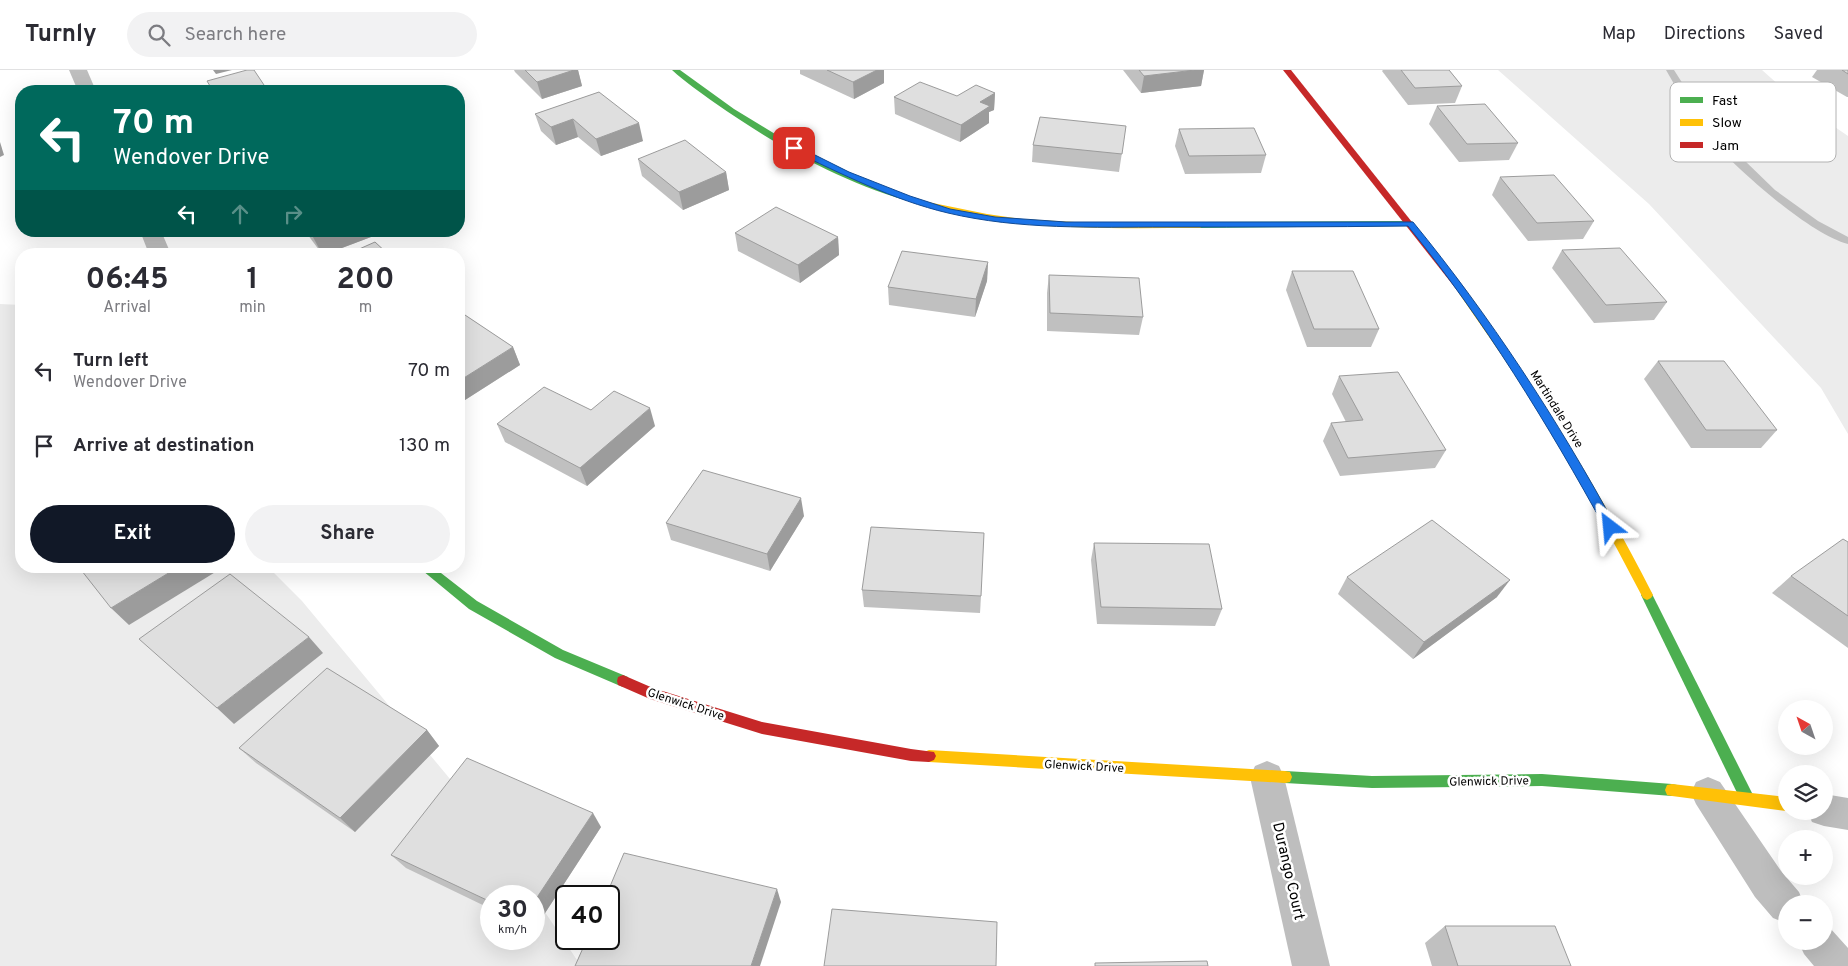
<!DOCTYPE html>
<html lang="en">
<head>
<meta charset="utf-8">
<style>
  body { margin:0; font-family:Overpass,sans-serif; background:#f2f2f3; color:#2b2b33; height:100vh; display:flex; flex-direction:column; font-size:19px; white-space:nowrap }
  * { box-sizing:border-box; margin:0 }
  p { font-size:16px; color:#7c7c81 }
  .icon { flex:none; width:28px; height:28px; fill:none; stroke:currentColor; stroke-width:2; stroke-linecap:round; stroke-linejoin:round }
  .map { position:relative; flex:1; overflow:hidden }
  .panel { position:absolute; left:15px; top:178px; width:450px; height:325px; display:flex; flex-direction:column; background:#fff; border-radius:20px; box-shadow:0 5px 20px #0002 }
  .panel>* { flex:none }
  .top-card { position:absolute; left:15px; top:15px; width:450px; height:152px; border-radius:20px; box-shadow:0 5px 20px #0002; background:#00695c; color:#fff; overflow:hidden }
  .needle { width:32px; rotate:320deg }
  .controls { position:absolute; left:1778px; top:630px; display:grid; gap:10px }
  .controls a { display:grid; place-items:center; width:55px; height:55px; border-radius:50%; background:#fff; box-shadow:0 5px 20px #0002; font-size:25px }
  .speed { position:absolute; left:480px; top:815px; display:flex; gap:10px; font-size:25px; font-weight:700; text-align:center }
  .speed>* { display:grid; place-content:center; width:65px; height:65px; border-radius:50%; background:#fff; box-shadow:0 5px 20px #0002; line-height:1 }
  .speed small { font-size:12px; font-weight:400 }
  .speed .limit { border:2px solid #111; border-radius:8px; background:#fff; color:#111 }
  .pin { position:absolute; display:grid; place-items:center; width:42px; height:42px; color:#fff; margin:-21px; border-radius:10px; box-shadow:0 2px 8px #0006 }
  .me { position:absolute; width:55px; margin:-28px; rotate:331deg; stroke-linejoin:round; filter:drop-shadow(0 0 4px #0008) }
  .turn { display:flex; align-items:center; gap:18px; height:105px; padding:0 15px; font-size:22px }
  .turn .icon { width:65px; height:65px; stroke-width:2.5 }
  .turn b { display:block; font-size:35px; line-height:42px }
  .lanes { display:flex; align-items:center; height:48px; padding:0 15px; background:#0003; justify-content:center; gap:25px; direction:ltr }
  .lanes .off { opacity:.35 }
  .eta { display:flex; justify-content:space-evenly; align-items:center; height:85px; text-align:center }
  .eta b { font-size:30px; font-weight:700; line-height:35px }
  .button { display:flex; gap:10px; margin-top:auto; padding:10px 15px }
  .button a { flex:1; height:58px; border-radius:30px; background:#111827; color:#fff; font-size:20px; font-weight:700; line-height:58px; text-align:center }
  .button a+a { background:#f2f2f3; color:#2b2b33 }
  ul { padding:0; list-style:none }
  li { display:flex; align-items:center; gap:15px; height:75px; padding:0 15px }
  li div { flex:1 }
  li b { display:block; font-size:19px }
  li em { font-style:normal }
  header { display:flex; align-items:center; gap:30px; box-sizing:border-box; height:70px; padding:0 25px; background:#fff; border-bottom:1px solid #e1e1e2 }
  header strong { font-size:24px }
  nav { display:flex; gap:28px; margin-inline-start:auto; font-size:18px }
  .search { width:350px; height:45px; background:#f2f2f3; display:flex; align-items:center; gap:12px; box-sizing:border-box; padding:0 18px; border-radius:28px; color:#7c7c81; font-size:19px }
  .map>svg:first-child { display:block }
  .green { fill:#ececec; fill-rule:evenodd }
  .lines { fill:none; stroke-linecap:round; stroke-linejoin:round }
  .stream { fill:#bfbfbf; fill-rule:evenodd }
  .street { fill:#bebebe; fill-rule:evenodd }
  .fast { fill:#4caf50; fill-rule:evenodd }
  .slow { fill:#ffc107; fill-rule:evenodd }
  .jam { fill:#c62828; fill-rule:evenodd }
  .wall { fill:#c0c0c0 }
  .shaded-wall { fill:#9c9c9c }
  .building { fill:#dfdfdf; stroke:#9c9c9c }
  .route { fill:#1a73e8; stroke:#114b97 }
  .labels { text-anchor:middle; stroke-width:5; stroke-linejoin:round; paint-order:stroke }
  .street-label { font-size:12px; fill:#000; stroke:#fff }
  .near-street-label { font-size:15px; fill:#000; stroke:#fff }
  .key { fill:#fff; stroke:#b2b2b2; stroke-width:1 }
  .key-label { font-size:14px; fill:#000 }
</style>
</head>
<body>
<header>
<strong>Turnly</strong>
<div class="search"><svg class="icon" aria-label="search" viewBox="0 0 24 24"><circle cx="10" cy="10" r="6"/><path d="M15 15l6 6"/></svg>Search here</div>
<nav><a>Map</a><a>Directions</a><a>Saved</a></nav>
</header>
<div class="map">
<svg width="1848" height="896" viewBox="0 0 1848 896">
  <rect width="100%" height="100%" fill="#fff"/>
  <g class="green">
    <polygon points="1498,0 1762,0 1797,31 1848,66 1848,364 1821,318 1649,134"/>
    <path d="M0,234l21,1v261h246l35,35 178,214 101,151h-581zM491,826h43v43h-43z"/>
  </g>
  <g class="lines">
    <path class="stream" d="M1666,0h8l37,58 64,62 43,31 30,16v7c-40,-10 -117,-80 -144,-112 -15,-18 -26,-42 -38,-62z"/>
    <g class="street">
      <polygon points="69,0 87,0 96,21 78,21"/>
      <polygon points="140,161 161,161 171,184 149,184"/>
      <polygon points="1267,691 1279,696 1284,707 1330,896 1292,896 1250,707 1255,696"/>
      <polygon points="1708,707 1720,712 1781,801 1799,822 1804,834 1786,834 1786,853 1773,848 1755,827 1696,734 1691,723 1696,712"/>
      <polygon points="1824,724 1848,728 1848,760 1824,756 1812,752 1807,741 1824,741"/>
      <polygon points="1824,855 1830,858 1848,878 1848,896 1814,896 1804,884 1798,871 1824,871"/>
    </g>
    <g class="fast">
      <path d="M672,0h8l54,39 59,36 62,30 65,26 -4,2c-72,-19 -141,-58 -201,-100 -14,-10 -30,-21 -43,-33z"/>
      <polygon points="1410,151 1413,152 1413,156 1200,158 1196,155 1200,152"/>
      <polygon points="417,496 432,496 477,531 563,580 628,607 629,611 628,615 623,617 618,615 555,588 469,539"/>
      <polygon points="1647,520 1651,522 1752,723 1754,728 1752,733 1747,735 1742,733 1641,525 1643,522"/>
      <polygon points="1285,701 1372,706 1542,704 1672,714 1677,715 1679,720 1677,725 1672,726 1542,716 1372,718 1285,713 1280,712 1278,707 1280,702"/>
    </g>
    <g class="slow">
      <path d="M913,129l74,15 35,5 70,4 108,-1 4,3 -4,3c-71,0 -142,2 -213,-8 -25,-4 -49,-11 -74,-17z"/>
      <path d="M1463,219l3,1c70,97 133,199 187,305l-2,3 -4,2 -4,-2c-34,-65 -69,-129 -108,-192 -24,-39 -51,-76 -77,-114z"/>
      <polygon points="929,680 1285,701 1290,702 1292,707 1290,712 1285,713 929,692 924,690 922,686 924,682"/>
      <polygon points="1672,714 1786,727 1786,741 1672,726 1667,725 1665,720 1667,715"/>
    </g>
    <g class="jam">
      <polygon points="1283,0 1291,0 1466,220 1466,224 1460,224"/>
      <polygon points="623,605 653,618 762,652 911,679 934,682 936,686 934,690 929,692 911,691 762,664 650,629 618,615 617,611 618,607"/>
    </g>
  </g>
  <g class="wall">
    <polygon points="514,0 578,0 582,16 542,29 515,2"/>
    <polygon points="800,0 884,0 884,13 854,29 800,4"/>
    <polygon points="1123,0 1204,0 1201,16 1141,23"/>
    <polygon points="1383,0 1449,0 1462,16 1455,33 1408,35 1382,1"/>
    <polygon points="1817,0 1848,0 1848,27 1847,27 1812,7"/>
    <polygon points="599,22 643,71 601,86 578,67 556,75 541,61 535,44"/>
    <polygon points="995,23 994,40 989,42 989,53 960,72 895,44 894,27 957,26"/>
    <polygon points="1437,36 1518,73 1509,90 1459,92 1429,54"/>
    <polygon points="1126,56 1119,102 1032,92 1033,75"/>
    <polygon points="1179,59 1266,85 1261,103 1185,104 1175,76"/>
    <polygon points="638,89 726,102 729,120 683,140 642,106"/>
    <polygon points="1500,107 1594,151 1583,169 1528,171 1492,125"/>
    <polygon points="305,161 369,161 371,167 326,184 322,184"/>
    <polygon points="735,163 838,167 839,185 800,213 738,181"/>
    <polygon points="1562,180 1667,232 1654,250 1594,253 1552,198"/>
    <polygon points="988,192 987,211 975,247 889,235 888,217"/>
    <polygon points="1292,201 1379,259 1371,277 1307,277 1286,220"/>
    <polygon points="1049,205 1143,247 1139,265 1047,261 1047,223"/>
    <polygon points="459,241 513,277 520,295 465,330 459,325"/>
    <polygon points="1658,291 1777,360 1761,378 1691,378 1644,309"/>
    <polygon points="1339,306 1446,380 1435,398 1340,406 1323,371 1331,353 1346,352 1332,324"/>
    <polygon points="591,340 655,356 587,416 505,372 497,354"/>
    <polygon points="804,446 770,501 671,470 666,453"/>
    <polygon points="1848,472 1848,578 1772,523 1791,506"/>
    <polygon points="1094,473 1222,539 1215,556 1097,554 1091,490"/>
    <polygon points="1347,507 1497,527 1413,589 1338,524"/>
    <polygon points="862,520 981,526 980,543 864,537"/>
    <polygon points="427,660 439,676 355,762 256,693 239,678"/>
    <polygon points="601,757 534,860 534,826 491,826 491,839 406,798 391,785"/>
    <polygon points="1445,856 1571,896 1432,896 1425,873"/>
  </g>
  <g class="shaded-wall">
    <polygon points="213,0 232,0 216,4"/>
    <polygon points="574,0 578,0 582,16 542,29 537,12"/>
    <polygon points="877,0 884,0 884,13 854,29 853,12"/>
    <polygon points="1195,0 1204,0 1201,16 1141,23 1144,6"/>
    <polygon points="995,23 994,40 989,42 989,53 960,72 961,55 980,32"/>
    <polygon points="573,49 578,67 556,75 551,57"/>
    <polygon points="639,53 643,71 601,86 596,69"/>
    <polygon points="0,72 4,85 0,87"/>
    <polygon points="726,102 729,120 683,140 679,122"/>
    <polygon points="328,161 369,161 371,167 326,184 322,184 313,167"/>
    <polygon points="838,167 839,185 800,213 798,195"/>
    <polygon points="988,192 987,211 975,247 976,229"/>
    <polygon points="513,277 520,295 465,330 459,316 459,311"/>
    <polygon points="650,338 655,356 587,416 580,398"/>
    <polygon points="801,428 804,446 770,501 767,484"/>
    <polygon points="180,496 220,496 222,498 129,555 111,538"/>
    <polygon points="1510,510 1497,527 1413,589 1424,572"/>
    <polygon points="309,567 323,583 234,654 217,638"/>
    <polygon points="427,660 439,676 355,762 340,748"/>
    <polygon points="593,743 601,757 534,860 534,832"/>
    <polygon points="777,819 781,832 760,896 751,896"/>
  </g>
  <g class="building">
    <polygon points="247,0 254,0 268,21 213,21 207,11"/>
    <polygon points="525,0 574,0 537,12"/>
    <polygon points="827,0 877,0 853,12"/>
    <polygon points="1139,0 1195,0 1144,6"/>
    <polygon points="1401,0 1449,0 1462,16 1415,18"/>
    <polygon points="1842,0 1848,0 1848,4"/>
    <polygon points="920,12 957,26 976,15 995,23 980,32 990,36 961,55 894,27"/>
    <polygon points="599,22 639,53 596,69 573,49 551,57 535,44"/>
    <polygon points="1485,34 1518,73 1467,74 1437,36"/>
    <polygon points="1040,47 1126,56 1122,84 1033,75"/>
    <polygon points="1254,58 1266,85 1189,86 1179,59"/>
    <polygon points="685,70 726,102 679,122 638,89"/>
    <polygon points="1554,105 1594,151 1537,153 1500,107"/>
    <polygon points="776,137 838,167 798,195 735,163"/>
    <polygon points="309,161 328,161 313,167"/>
    <polygon points="375,172 388,184 348,184"/>
    <polygon points="1620,178 1667,232 1606,235 1562,180"/>
    <polygon points="902,181 988,192 976,229 888,217"/>
    <polygon points="1292,201 1353,201 1379,259 1314,259"/>
    <polygon points="1049,205 1139,208 1143,247 1050,243"/>
    <polygon points="459,241 513,277 459,311"/>
    <polygon points="1658,291 1724,291 1777,360 1706,360"/>
    <polygon points="1398,302 1446,380 1348,388 1331,353 1363,350 1339,306"/>
    <polygon points="544,317 591,340 614,321 650,338 580,398 497,354"/>
    <polygon points="703,400 801,428 767,484 666,453"/>
    <polygon points="1432,450 1510,510 1424,572 1347,507"/>
    <polygon points="871,457 984,463 981,526 862,520"/>
    <polygon points="1843,469 1848,472 1848,546 1791,506"/>
    <polygon points="1094,473 1209,474 1222,539 1101,537"/>
    <polygon points="78,496 180,496 111,538"/>
    <polygon points="230,504 309,567 217,638 139,569"/>
    <polygon points="327,598 427,660 340,748 239,678"/>
    <polygon points="467,688 593,743 534,832 534,826 491,826 491,832 391,785"/>
    <polygon points="624,783 777,819 751,896 575,896 587,869 609,869 609,826 606,826"/>
    <polygon points="832,839 997,852 996,896 824,896"/>
    <polygon points="1445,856 1555,856 1571,896 1458,896"/>
    <polygon points="1207,891 1208,896 1095,896 1095,893"/>
  </g>
  <path class="route" d="M791,76h6l52,26 61,24 40,13 45,8 71,5h347c77,94 145,198 203,305l-2,3h-8c-58,-106 -122,-210 -198,-304 -81,1 -161,1 -242,1 -73,0 -146,3 -218,-14 -55,-13 -106,-39 -157,-63z"/>
  <g class="labels">
    <g class="street-label">
      <text transform="translate(1557 339) rotate(58)" y="4">Martindale Drive</text>
      <text transform="translate(686 634) rotate(18)" y="4">Glenwick Drive</text>
      <text transform="translate(1084 696) rotate(3)" y="4">Glenwick Drive</text>
      <text transform="translate(1489 711) rotate(-1)" y="4">Glenwick Drive</text>
    </g>
    <g class="near-street-label">
      <text transform="translate(1289 801) rotate(77)" y="5">Durango Court</text>
    </g>
  </g>
  <rect x="1670" y="12" width="166" height="80" rx="8" class="key"/>
  <rect x="1680" y="27" width="23" height="6" fill="#4caf50"/>
  <rect x="1680" y="49" width="23" height="7" fill="#ffc107"/>
  <rect x="1680" y="72" width="23" height="6" fill="#c62828"/>
  <g class="key-label">
    <text x="1712" y="35">Fast</text>
    <text x="1712" y="57">Slow</text>
    <text x="1712" y="80">Jam</text>
  </g>
</svg>
<div class="controls">
<a><svg class="needle" viewBox="-14 -14 28 28"><path d="M0-13l5 13h-10z" fill="#e53935"/><path d="M0 13l5-13h-10z" fill="#7c7c81"/></svg></a>
<a><svg class="icon" aria-label="layers" viewBox="0 0 24 24"><path d="M12 4l9 5-9 5-9-5zM3 14l9 5 9-5"/></svg></a>
<a>+</a>
<a>−</a>
</div>
<div class="speed"><div>30<small>km/h</small></div><div class="limit">40</div></div>
<div class="pin" style="left:794px;top:78px;background:#d93025"><svg class="icon" aria-label="arrive" viewBox="0 0 24 24"><path d="M6 21V4h12l-3 4 3 4H6"/></svg></div>
<svg class="me" style="left:1610px;top:457px" viewBox="-20 -20 40 40"><path d="M0-17L14 15 0 8-14 15z" fill="#1a73e8" stroke="#fff" stroke-width="4"/></svg>
<div class="top-card">
<div class="turn"><svg class="icon" aria-label="left" viewBox="0 0 24 24"><path d="M17 20v-9H6M10 6l-5 5 5 5"/></svg><div><b>70 m</b>Wendover Drive</div></div>
<div class="lanes"><svg class="icon" aria-label="left" viewBox="0 0 24 24"><path d="M17 20v-9H6M10 6l-5 5 5 5"/></svg><svg class="icon off" aria-label="ahead" viewBox="0 0 24 24"><path d="M12 20V5M6 11l6-6 6 6"/></svg><svg class="icon off" aria-label="right" viewBox="0 0 24 24"><path d="M7 20v-9h11M14 6l5 5-5 5"/></svg></div>
</div>
<section class="panel">
<div class="eta">
<div><b>06:45</b><p>Arrival</p></div>
<div><b>1</b><p>min</p></div>
<div><b>200</b><p>m</p></div>
</div>
<ul>
<li><svg class="icon" aria-label="left" viewBox="0 0 24 24"><path d="M17 20v-9H6M10 6l-5 5 5 5"/></svg><div><b>Turn left</b><p>Wendover Drive</p></div><em>70 m</em></li>
<li><svg class="icon" aria-label="arrive" viewBox="0 0 24 24"><path d="M6 21V4h12l-3 4 3 4H6"/></svg><div><b>Arrive at destination</b></div><em>130 m</em></li>
</ul>
<div class="button"><a>Exit</a><a>Share</a></div>
</section>
</div>
</body>
</html>
